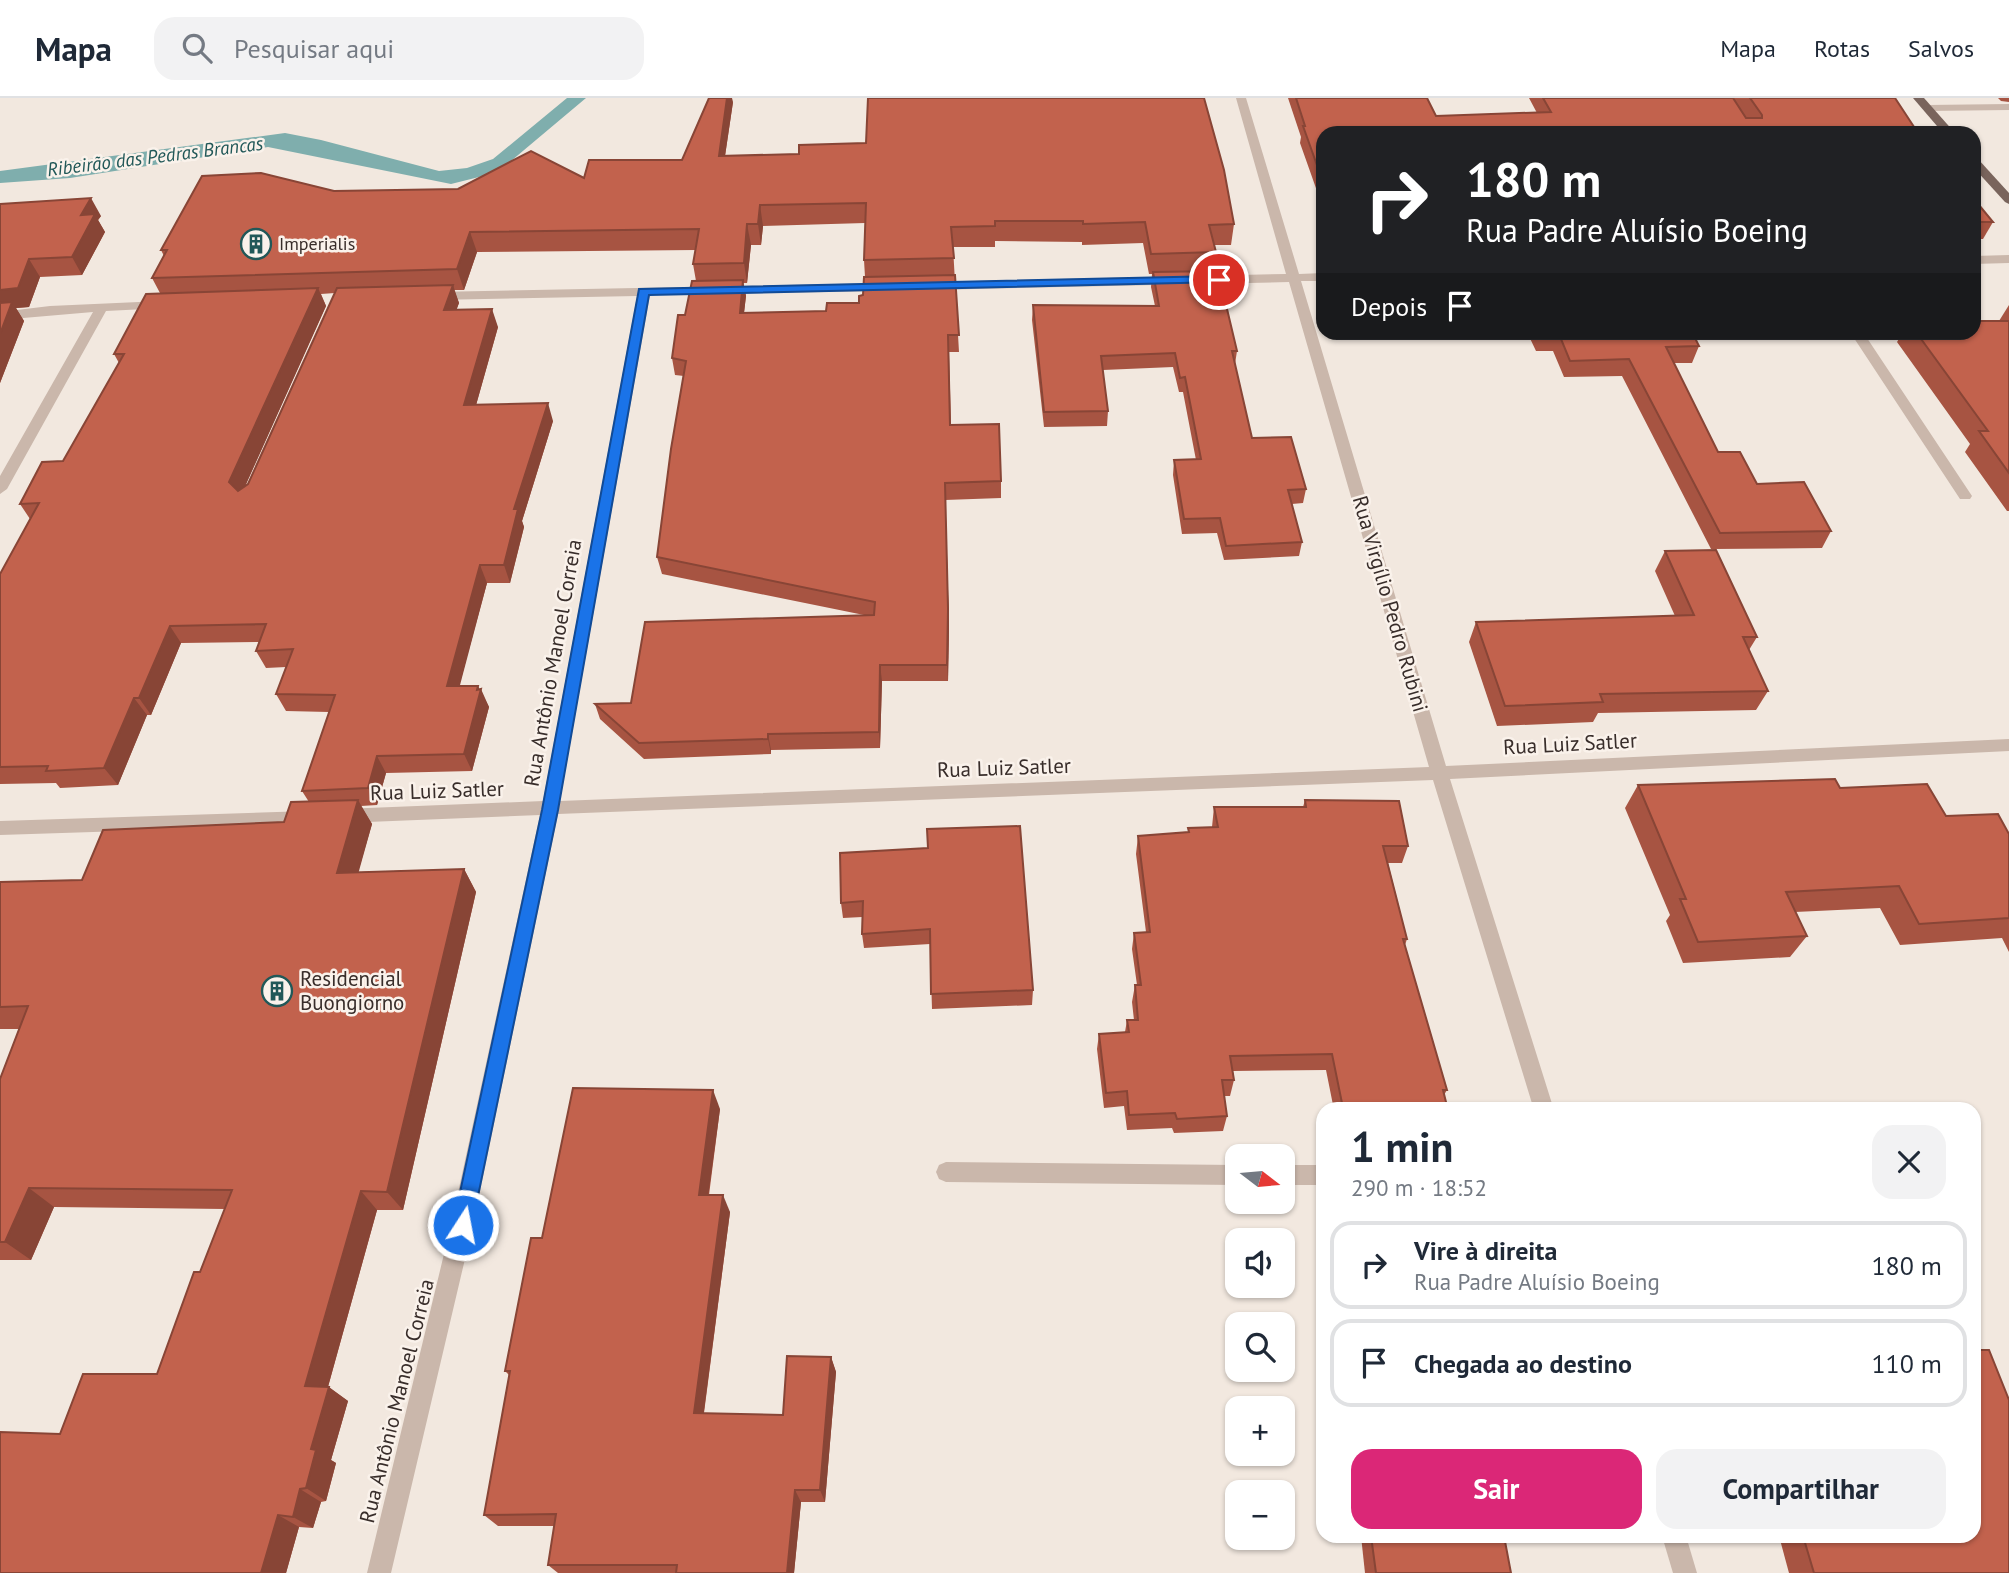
<!DOCTYPE html>
<html lang="pt">
<head>
<meta charset="utf-8">
<style>
  body { margin:0; font-family:"PT Sans",sans-serif; background:#f2f2f3; color:#1f2937; height:100vh; display:flex; flex-direction:column; font-size:26px; white-space:nowrap }
  * { box-sizing:border-box; margin:0 }
  p { font-size:23px; color:#747a83 }
  .icon { flex:none; width:38px; height:38px; fill:none; stroke:currentColor; stroke-width:2; stroke-linecap:round; stroke-linejoin:round }
  .map { position:relative; flex:1; overflow:hidden }
  .drawer { position:absolute; left:1316px; top:1004px; width:665px; height:441px; display:flex; flex-direction:column; background:#fff; border-radius:21px; box-shadow:0 2px 5px #0004 }
  .drawer>* { flex:none }
  .banner { position:absolute; left:1316px; top:28px; width:665px; height:214px; border-radius:21px; box-shadow:0 2px 5px #0004; background:#202124; color:#fff; overflow:hidden }
  .needle { width:46px; rotate:106deg }
  .fabs { position:absolute; left:1225px; top:1046px; display:grid; gap:14px }
  .fabs a { display:grid; place-items:center; width:70px; height:70px; border-radius:14px; background:#fff; box-shadow:0 2px 5px #0004; font-size:35px }
  .pin { position:absolute; display:grid; place-items:center; width:60px; height:60px; color:#fff; margin:-30px; border:4px solid #fff; border-radius:50%; box-shadow:0 2px 7px #0007 }
  .me { position:absolute; width:77px; margin:-38px; rotate:11deg; stroke-linejoin:round; filter:drop-shadow(0 0 5px #0008) }
  .turn { display:flex; align-items:center; gap:24px; height:147px; padding:0 35px; font-size:32px }
  .turn .icon { width:91px; height:91px; stroke-width:2.5 }
  .turn b { display:block; font-size:49px; line-height:60px }
  .then { display:flex; align-items:center; height:66px; padding:0 35px; background:#0003; gap:14px; font-size:26px }
  .round { display:grid; place-items:center; flex:none; width:74px; height:74px; border-radius:21px; background:#f2f2f3 }
  .overview { display:flex; align-items:center; justify-content:space-between; height:119px; padding:0 35px }
  h1 { font-size:42px; font-weight:600; line-height:52px }
  .button { display:flex; gap:14px; margin-top:auto; padding:14px 35px }
  .button a { flex:1; height:80px; border-radius:21px; background:#db2777; color:#fff; font-size:28px; font-weight:600; line-height:80px; text-align:center }
  .button a+a { background:#f2f2f3; color:#1f2937 }
  ul { padding:0; list-style:none }
  li { display:flex; align-items:center; gap:21px; height:88px; margin:0 14px 10px; padding:0 21px; border:4px solid #e0e1e3; border-radius:21px }
  li div { flex:1 }
  li b { display:block; font-size:26px }
  li em { font-style:normal }
  header { display:flex; align-items:center; gap:42px; box-sizing:border-box; height:98px; padding:0 35px; background:#fff; border-bottom:2px solid #e0e1e3 }
  header strong { font-size:33px }
  nav { display:flex; gap:38px; margin-inline-start:auto; font-size:24px }
  .search { width:490px; height:63px; background:#f2f2f3; display:flex; align-items:center; gap:18px; box-sizing:border-box; padding:0 24px; border-radius:21px; color:#747a83; font-size:26px }
  .map>svg:first-child { display:block }
  .water { fill:#7faead }
  .lines { fill:none; stroke-linecap:round; stroke-linejoin:round }
  .service { fill:#cab7ab; fill-rule:evenodd }
  .minor { fill:#cab7ab; fill-rule:evenodd }
  .primary { fill:#79645c; fill-rule:evenodd }
  .wall { fill:#a75442; fill-rule:evenodd }
  .shaded-wall { fill:#884536 }
  .building { fill:#c2624d; stroke:#884536; stroke-width:2 }
  .route { fill:#1a73e8; stroke:#114b97; stroke-width:2 }
  .labels { text-anchor:middle; stroke-width:5; stroke-linejoin:round; paint-order:stroke }
  .far-poi-label { font-size:18px; fill:#382d2a; stroke:#faf2eb; text-anchor:start }
  .far-water-label { font-size:19px; font-style:italic; fill:#215858; stroke:#faf2eb }
  .street-label { font-size:21px; fill:#382d2a; stroke:#faf2eb }
  .poi-label { font-size:21px; fill:#382d2a; stroke:#faf2eb; text-anchor:start }
</style>
</head>
<body>
<header>
<strong>Mapa</strong>
<div class="search"><svg class="icon" aria-label="search" viewBox="0 0 24 24"><circle cx="10" cy="10" r="6"/><path d="M15 15l6 6"/></svg>Pesquisar aqui</div>
<nav><a>Mapa</a><a>Rotas</a><a>Salvos</a></nav>
</header>
<div class="map">
<svg width="2009" height="1475" viewBox="0 0 2009 1475">
  <rect width="100%" height="100%" fill="#f2e8df"/>
  <polygon class="water" points="567,0 586,0 505,68 487,77 451,86 268,49 70,80 0,85 0,73 285,35 321,42 439,73 467,70 493,61"/>
  <g class="lines">
    <polygon class="service" points="2009,6 2009,12 1927,13 1922,10 1927,7"/>
    <g class="minor">
      <polygon points="1236,0 1246,0 1299,176 1323,175 1323,183 1301,183 1446,668 2009,641 2009,653 1450,681 1554,1012 1534,1012 1433,682 558,716 473,1127 391,1475 367,1475 451,1127 540,717 343,725 337,723 334,718 337,713 343,711 543,703 637,198 434,202 428,198 434,194 886,185 892,189 886,193 650,197 560,703 1429,669 1289,184 931,192 925,188 931,184 1286,176"/>
      <polygon points="2009,157 2009,165 1974,166 1974,158"/>
      <polygon points="161,203 165,204 165,210 106,213 7,391 0,396 0,378 93,214 0,222 0,214 50,208"/>
      <polygon points="1850,234 1863,234 1970,395 1972,398 1970,401 1960,401"/>
      <polygon points="308,713 314,715 317,720 314,725 308,727 0,737 0,723"/>
      <polygon points="946,1064 1237,1067 1237,1087 946,1084 939,1081 936,1074 939,1067"/>
      <rect x="1283" y="1067" width="40" height="20"/>
      <polygon points="1662,1438 1686,1438 1697,1475 1673,1475"/>
    </g>
    <g class="primary">
      <polygon points="1913,0 1924,0 1955,35 1943,35"/>
      <polygon points="1974,60 1978,61 2009,95 2009,106 2005,104 1974,70"/>
    </g>
  </g>
  <g class="wall">
    <polygon points="1288,0 1427,0 1436,18 1537,15 1529,0 1895,0 1918,35 1323,35 1323,110 1300,45 1301,39"/>
    <polygon points="1998,0 2009,0 2009,4 2001,3"/>
    <path d="M733,4l-8,54 509,68 -3,21h-17l2,7 -3,19 24,80 -2,13 17,74 54,51 -3,14 -11,1 10,38 -3,14 -75,4 -7,-27 -35,1 -9,-59 1,-15h22l-13,-68h-4l-6,-25 -70,3 5,41 -1,15 -63,1 -12,-107 1,-15 122,1 -4,-19 1,-13h-3l-6,-31 -61,2v-3l-87,-1v6h-42l6,105h-10l2,73 50,56v17l-56,2 4,125 -1,56h-66l-2,67 -109,2v4l-127,5 -44,-40 -5,-15 36,-1 233,-88 -202,-41 -5,-17 27,-181 -9,-1 -3,-17 24,-77 -3,-17 3,-14 -219,2 -13,38h-10l5,13 -3,7 42,17 -22,78 77,16 -31,100 2,6 -14,56h-23l-28,103h19l11,21 -17,64 -86,2 -9,32 -16,1 11,18 -14,48 106,-3 12,23 -73,318h-26l-49,177 20,14 -17,59 5,3 -10,38 -5,1 -8,26 -14,-1 -13,46h-286l60,-139 97,-60 43,-102 25,-63 -171,-2 -23,53h-31v-181l19,-50h-19v-147l82,-2 202,-58 25,-20 -7,-11 27,-79 -43,-1 -10,-17 10,-27 -20,1 -10,-17 3,-9 -78,1 -30,72h-4l-29,70 -58,3 -4,-5 -56,1v-210l30,-55 -10,-15 43,-43 56,-98 -5,-9 46,-61 -8,-15 12,-22 -3,-6 173,-59 124,-2 126,-11 98,-18zM865,125l-1,37 1,17 -2,18 -4,8 -33,8 -82,2 2,-17 -3,-13h4l4,-38h10l2,-19zM335,195l-87,191 -3,2 81,-180 -5,-12z"/>
    <polygon points="1974,101 1993,124 1983,141 1974,141"/>
    <polygon points="0,106 101,118 98,122 105,134 82,177 40,179 29,209 16,210 24,223 0,285"/>
    <polygon points="2009,207 2009,413 2007,413 1965,354 1970,346 1897,244 1903,234 1974,234 1999,223"/>
    <polygon points="1527,234 1692,234 1699,248 1692,265 1674,265 1718,354 1757,386 1831,433 1822,450 1711,451 1622,278 1564,279 1553,253 1536,253"/>
    <polygon points="1665,453 1757,539 1749,552 1768,593 1756,612 1598,615 1593,624 1497,628 1469,544 1476,524 1675,518 1655,473"/>
    <polygon points="1638,687 1840,690 2009,736 2009,854 2002,840 1900,847 1880,810 1795,814 1807,838 1790,859 1683,865 1666,823 1670,817 1625,710"/>
    <polygon points="1305,702 1408,748 1402,765 1388,765 1407,841 1405,847 1447,992 1444,997 1448,1012 1334,1012 1326,972 1233,973 1234,982 1230,998 1224,998 1227,1018 1223,1033 1174,1035 1172,1030 1127,1032 1124,1008 1104,1010 1097,951 1099,936 1125,934 1127,922 1134,922 1132,904 1135,887 1137,887 1132,851 1134,835 1146,834 1136,756 1138,738 1188,734 1188,730 1212,729 1214,709 1303,709"/>
    <polygon points="840,755 1033,892 1032,907 932,911 930,846 864,850 862,836 862,819 843,820 841,805"/>
    <polygon points="720,1011 709,1097 730,1114 704,1315 783,1317 831,1259 836,1274 825,1404 801,1404 794,1475 558,1475 548,1467 554,1428 498,1428 484,1417 509,1277 505,1273 542,1140"/>
    <polygon points="1323,1114 1323,1141 1320,1120"/>
    <polygon points="1361,1438 1504,1438 1511,1475 1365,1475"/>
    <polygon points="1779,1438 1974,1438 2009,1475 1789,1475"/>
  </g>
  <g class="shaded-wall">
    <polygon points="727,0 732,0 733,4 722,78 719,58"/>
    <polygon points="91,100 101,118 98,122 105,134 82,177 72,159 81,117"/>
    <polygon points="760,107 763,128 761,147 758,126"/>
    <polygon points="747,126 751,147 747,185 744,165"/>
    <polygon points="470,134 477,154 464,192 457,171"/>
    <polygon points="29,161 40,179 29,209 16,210 24,223 0,285 0,192"/>
    <polygon points="743,182 746,198 742,231 740,215"/>
    <polygon points="453,187 459,205 450,230 444,212"/>
    <polygon points="318,190 326,208 239,402 229,384"/>
    <polygon points="492,211 498,229 471,325 464,307"/>
    <polygon points="548,305 553,323 522,423 524,429 510,485 504,467 514,411"/>
    <polygon points="945,385 949,527 948,583 947,567"/>
    <polygon points="480,467 487,485 455,606 447,588"/>
    <polygon points="170,528 181,545 151,617 139,600"/>
    <polygon points="880,567 882,583 880,650 879,634"/>
    <polygon points="478,588 480,595 481,591 489,609 472,673 464,656"/>
    <polygon points="134,600 147,617 118,687 104,670"/>
    <polygon points="768,636 771,652 771,656 768,641"/>
    <polygon points="377,658 386,675 377,707 368,690"/>
    <polygon points="358,702 372,726 352,798 337,775"/>
    <polygon points="464,771 476,794 403,1112 387,1094"/>
    <polygon points="713,992 720,1011 706,1114 699,1097"/>
    <polygon points="29,1090 54,1109 31,1162 5,1144"/>
    <polygon points="361,1093 377,1112 324,1303 305,1288"/>
    <polygon points="723,1097 730,1114 702,1328 694,1315"/>
    <polygon points="831,1259 836,1274 825,1404 820,1392"/>
    <polygon points="329,1289 348,1303 331,1362 336,1365 326,1403 306,1390 311,1351"/>
    <polygon points="300,1391 321,1404 313,1430 293,1419"/>
    <polygon points="795,1392 801,1404 794,1475 787,1475"/>
    <polygon points="278,1417 299,1429 286,1475 261,1475"/>
  </g>
  <g class="building">
    <polygon points="709,0 727,0 719,58 799,56 799,47 866,45 868,0 1204,0 1224,72 1234,126 1209,127 1216,154 1151,156 1145,124 1083,126 1083,123 995,123 995,128 951,129 954,160 864,162 866,105 760,107 758,126 747,126 744,165 693,166 699,131 470,134 457,171 152,180 167,152 161,152 202,78 261,75 334,93 458,91 531,53 584,80 589,62 682,62"/>
    <polygon points="1296,0 1427,0 1436,18 1551,14 1543,0 1733,0 1746,20 1762,20 1762,17 1750,0 1895,0 1918,35 1323,35 1323,84 1303,28 1305,28"/>
    <polygon points="91,100 81,117 95,116 72,159 29,161 18,190 0,192 0,106"/>
    <polygon points="1974,101 1993,124 1974,124"/>
    <polygon points="1218,173 1237,253 1232,253 1252,340 1291,339 1306,391 1288,392 1302,444 1226,448 1220,420 1184,421 1174,362 1201,361 1185,279 1180,280 1175,255 1101,258 1108,313 1044,314 1033,207 1159,208 1153,174"/>
    <polygon points="955,177 959,237 948,237 950,327 999,326 1001,383 945,385 948,511 947,567 880,567 879,634 768,636 768,641 639,645 595,606 631,605 645,524 874,517 875,504 657,459 671,351 686,263 672,260 678,217 685,217 692,183 743,182 740,215 826,213 827,205 859,205 859,198 863,197 864,179"/>
    <polygon points="453,187 444,212 492,211 464,307 548,305 514,411 518,411 504,467 480,467 447,588 478,588 477,592 481,591 464,656 377,658 368,690 302,693 335,597 276,596 293,551 256,553 266,526 170,528 139,600 134,600 104,670 46,673 48,668 0,669 0,476 39,405 20,406 42,364 63,363 124,256 114,256 146,196 318,190 229,384 238,393 248,386 337,190"/>
    <polygon points="12,204 0,236 0,205"/>
    <polygon points="1974,223 2009,223 2009,375 1979,333 1988,333 1916,234 1974,234"/>
    <polygon points="1540,234 1692,234 1699,248 1666,249 1718,354 1740,354 1757,386 1804,384 1831,433 1720,435 1629,261 1570,263 1559,236 1541,237"/>
    <polygon points="1716,452 1757,539 1743,539 1768,593 1600,596 1603,604 1505,608 1476,524 1694,517 1665,453"/>
    <polygon points="1835,681 1840,690 1927,686 1946,718 1998,716 2009,736 2009,820 1919,826 1899,788 1786,794 1807,838 1698,844 1680,801 1686,801 1638,687"/>
    <polygon points="358,702 337,775 464,771 387,1094 361,1093 305,1288 329,1289 311,1351 316,1352 306,1390 300,1391 293,1419 278,1417 261,1475 0,1475 0,1334 60,1336 83,1276 157,1276 194,1174 200,1174 232,1092 29,1090 5,1144 0,1144 0,981 28,908 0,909 0,784 82,782 103,732 284,724 291,704"/>
    <polygon points="1305,702 1399,703 1408,748 1383,748 1407,841 1403,841 1447,992 1443,992 1448,1012 1348,1012 1343,1010 1332,956 1230,958 1234,982 1222,982 1227,1018 1177,1021 1175,1015 1129,1017 1127,993 1106,995 1099,936 1129,934 1127,922 1138,922 1135,887 1141,887 1134,835 1150,834 1138,738 1189,734 1188,730 1218,729 1214,709 1306,709"/>
    <polygon points="1020,728 1033,892 931,896 930,831 862,836 863,803 841,805 840,755 928,750 927,731"/>
    <polygon points="573,990 713,992 699,1097 723,1097 694,1315 783,1317 787,1258 831,1259 820,1392 795,1392 787,1475 676,1475 677,1467 548,1467 556,1416 484,1417 510,1273 505,1273 531,1140 542,1140"/>
    <polygon points="1974,1252 1989,1252 2009,1302 2009,1475 1814,1475 1803,1438 1974,1438"/>
    <polygon points="1371,1438 1504,1438 1511,1475 1376,1475"/>
  </g>
  <polygon class="route" points="1219,178 1223,179 1223,184 649,197 558,712 472,1127 469,1134 463,1136 456,1134 453,1127 542,712 639,191"/>
  <defs>
    <g id="building-ring" transform="scale(1.575)"><circle r="9.5" fill="#faf2eb" stroke="#215858" stroke-width="1.5"/><path d="M-4-6H4V6H1V3H-1V6H-4ZM-2.5-4.3h1.7v1.8h-1.7ZM.8-4.3h1.7v1.8H.8ZM-2.5-1h1.7V.8h-1.7ZM.8-1h1.7V.8H.8Z" fill="#215858"/></g>
  </defs>
  <g fill-rule="evenodd">
    <use href="#building-ring" x="256" y="146"/>
    <use href="#building-ring" x="277" y="893"/>
  </g>
  <g class="labels">
    <g class="far-poi-label">
      <text x="279" y="152">Imperialis</text>
    </g>
    <g class="far-water-label">
      <text transform="translate(155 58) rotate(-7)" y="7">Ribeirão das Pedras Brancas</text>
    </g>
    <g class="street-label">
      <text transform="translate(1390 506) rotate(74)" y="7">Rua Virgílio Pedro Rubini</text>
      <text transform="translate(553 565) rotate(-80)" y="7">Rua Antônio Manoel Correia</text>
      <text transform="translate(1570 646) rotate(-3)" y="7">Rua Luiz Satler</text>
      <text transform="translate(1004 670) rotate(-2)" y="7">Rua Luiz Satler</text>
      <text transform="translate(437 693) rotate(-2)" y="7">Rua Luiz Satler</text>
      <text transform="translate(397 1303) rotate(-76)" y="7">Rua Antônio Manoel Correia</text>
    </g>
    <g class="poi-label">
      <text x="300" y="888">Residencial<tspan x="300" dy="24">Buongiorno</tspan></text>
    </g>
  </g>
</svg>
<div class="fabs">
<a><svg class="needle" viewBox="-14 -14 28 28"><path d="M0-13l5 13h-10z" fill="#e53935"/><path d="M0 13l5-13h-10z" fill="#747a83"/></svg></a>
<a><svg class="icon" aria-label="sound" viewBox="0 0 24 24"><path d="M4 9h4l5-4v14l-5-4H4zM17 9q2 3 0 6"/></svg></a>
<a><svg class="icon" aria-label="search" viewBox="0 0 24 24"><circle cx="10" cy="10" r="6"/><path d="M15 15l6 6"/></svg></a>
<a>+</a>
<a>−</a>
</div>
<div class="pin" style="left:1219px;top:182px;background:#d93025"><svg class="icon" aria-label="arrive" viewBox="0 0 24 24"><path d="M6 21V4h12l-3 4 3 4H6"/></svg></div>
<svg class="me" style="left:463px;top:1127px" viewBox="-20 -20 40 40"><circle r="17" fill="#1a73e8" stroke="#fff" stroke-width="3"/><path d="M0-11L8 9 0 5-8 9z" fill="#fff"/></svg>
<div class="banner">
<div class="turn"><svg class="icon" aria-label="right" viewBox="0 0 24 24"><path d="M7 20v-9h11M14 6l5 5-5 5"/></svg><div><b>180 m</b>Rua Padre Aluísio Boeing</div></div>
<div class="then">Depois<svg class="icon" aria-label="arrive" viewBox="0 0 24 24"><path d="M6 21V4h12l-3 4 3 4H6"/></svg></div>
</div>
<section class="drawer">
<div class="overview"><div><h1>1 min</h1><p>290 m · 18:52</p></div><a class="round"><svg class="icon" aria-label="close" viewBox="0 0 24 24"><path d="M6 6l12 12M18 6L6 18"/></svg></a></div>
<ul>
<li><svg class="icon" aria-label="right" viewBox="0 0 24 24"><path d="M7 20v-9h11M14 6l5 5-5 5"/></svg><div><b>Vire à direita</b><p>Rua Padre Aluísio Boeing</p></div><em>180 m</em></li>
<li><svg class="icon" aria-label="arrive" viewBox="0 0 24 24"><path d="M6 21V4h12l-3 4 3 4H6"/></svg><div><b>Chegada ao destino</b></div><em>110 m</em></li>
</ul>
<div class="button"><a>Sair</a><a>Compartilhar</a></div>
</section>
</div>
</body>
</html>
